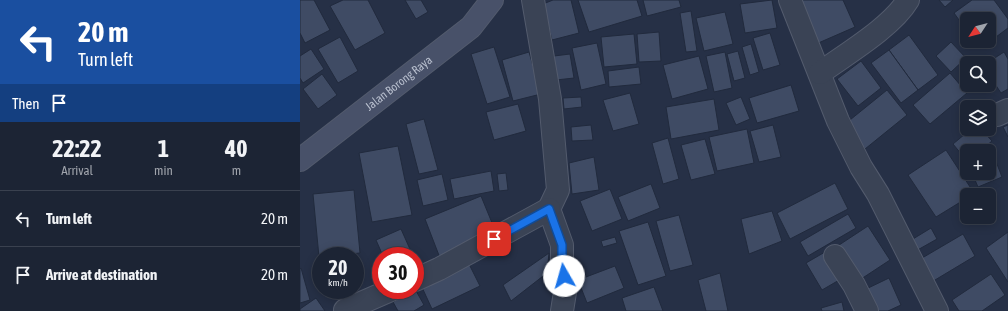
<!DOCTYPE html>
<html lang="en">
<head>
<meta charset="utf-8">
<style>
  body { margin:0; font-family:"Asap Condensed",sans-serif; background:#252c3c; color:#f1f3f6; height:100vh; display:flex; flex-direction:column; font-size:15px; white-space:nowrap }
  * { box-sizing:border-box; margin:0 }
  p { font-size:13px; color:#a0a4ac }
  .icon { flex:none; width:22px; height:22px; fill:none; stroke:currentColor; stroke-width:2; stroke-linecap:round; stroke-linejoin:round }
  .map { position:relative; flex:1; overflow:hidden }
  .details { display:flex; flex-direction:column; background:#1c2434; width:300px }
  .details>* { flex:none }
  .banner { background:#1a4fa0; color:#fff; overflow:hidden }
  .needle { width:26px; rotate:234deg }
  .buttons { position:absolute; left:660px; top:12px; display:grid; gap:8px }
  .buttons a { display:grid; place-items:center; width:36px; height:36px; border-radius:6px; background:#1c2434; box-shadow:0 2px 10px #0003,0 0 0 1px #3a414f; font-size:20px }
  .speed { position:absolute; left:12px; top:247px; display:flex; gap:8px; font-size:20px; font-weight:700; text-align:center }
  .speed>* { display:grid; place-content:center; width:52px; height:52px; border-radius:50%; background:#1c2434; box-shadow:0 2px 10px #0003,0 0 0 1px #3a414f; line-height:1 }
  .speed small { font-size:10px; font-weight:400 }
  .speed .limit { border:6px solid #d22; background:#fff; color:#111 }
  .pin { position:absolute; display:grid; place-items:center; width:34px; height:34px; color:#fff; margin:-17px; border-radius:8px; box-shadow:0 2px 6px #0006 }
  .me { position:absolute; width:44px; margin:-22px; rotate:353deg; stroke-linejoin:round; filter:drop-shadow(0 0 3px #0008) }
  .turn { display:flex; align-items:center; gap:14px; height:84px; padding:0 12px; font-size:18px }
  .turn .icon { width:52px; height:52px; stroke-width:2.5 }
  .turn b { display:block; font-size:28px; line-height:34px }
  .then { display:flex; align-items:center; height:38px; padding:0 12px; background:#0003; gap:8px; font-size:15px }
  .eta { display:flex; justify-content:space-evenly; align-items:center; height:68px; text-align:center }
  .eta b { font-size:24px; font-weight:700; line-height:28px }
  ul { padding:0; list-style:none }
  li { display:flex; align-items:center; gap:12px; height:56px; padding:0 12px; border-top:1px solid #3a414f }
  li div { flex:1 }
  li b { display:block; font-size:15px }
  li em { font-style:normal }
  main { display:flex; flex:1; min-height:0 }
  .map>svg:first-child { display:block }
  .building { fill:#3f4b64; stroke:#212a3d }
  .lines { fill:none; stroke-linecap:round; stroke-linejoin:round }
  .street-casing { stroke:#535b6d; stroke-width:24 }
  .secondary-casing { stroke:#535b6d; stroke-width:24 }
  .street { stroke:#3a4355; stroke-width:22 }
  .secondary { stroke:#485169; stroke-width:22 }
  .route-casing { stroke:#114b97; stroke-width:10 }
  .route { stroke:#1a73e8; stroke-width:7 }
  .labels { text-anchor:middle; stroke-width:4; stroke-linejoin:round; paint-order:stroke }
  .street-label { font-size:12px; fill:#b8bfce; stroke:#1f283b }
</style>
</head>
<body>
<main>
<section class="details">
<div class="banner">
<div class="turn"><svg class="icon" aria-label="left" viewBox="0 0 24 24"><path d="M17 20v-9H6M10 6l-5 5 5 5"/></svg><div><b>20 m</b>Turn left</div></div>
<div class="then">Then<svg class="icon" aria-label="arrive" viewBox="0 0 24 24"><path d="M6 21V4h12l-3 4 3 4H6"/></svg></div>
</div>
<div class="eta">
<div><b>22:22</b><p>Arrival</p></div>
<div><b>1</b><p>min</p></div>
<div><b>40</b><p>m</p></div>
</div>
<ul>
<li><svg class="icon" aria-label="left" viewBox="0 0 24 24"><path d="M17 20v-9H6M10 6l-5 5 5 5"/></svg><div><b>Turn left</b></div><em>20 m</em></li>
<li><svg class="icon" aria-label="arrive" viewBox="0 0 24 24"><path d="M6 21V4h12l-3 4 3 4H6"/></svg><div><b>Arrive at destination</b></div><em>20 m</em></li>
</ul>
</section>
<div class="map">
<svg width="708" height="311" viewBox="0 0 708 311">
  <rect width="100%" height="100%" fill="#263046"/>
  <g class="building">
    <polygon points="0,0 14,0 30,30 5,43 0,33"/>
    <polygon points="43,0 68,0 85,33 55,50 30,6"/>
    <polygon points="105,0 121,0 128,12 116,19"/>
    <polygon points="253,0 271,0 279,33 252,40 243,4"/>
    <polygon points="278,0 337,0 342,16 289,32"/>
    <polygon points="343,0 379,0 381,7 347,16"/>
    <polygon points="472,0 477,28 445,33 440,4"/>
    <polygon points="496,0 543,0 555,27 516,44"/>
    <polygon points="639,0 653,0 645,7"/>
    <polygon points="672,0 694,0 708,19 708,28 680,49 674,41 689,41 689,19 667,19 667,31 654,13"/>
    <polygon points="391,11 397,51 386,52 380,13"/>
    <polygon points="425,12 433,44 404,51 396,18"/>
    <polygon points="359,32 361,61 339,62 337,34"/>
    <polygon points="470,33 480,65 463,70 453,38"/>
    <polygon points="334,34 337,64 304,67 301,37"/>
    <polygon points="609,35 638,75 618,90 589,50"/>
    <polygon points="40,37 58,71 38,83 18,49"/>
    <polygon points="651,42 666,58 651,72 636,56"/>
    <polygon points="297,43 306,84 281,90 272,48"/>
    <polygon points="451,44 459,72 450,75 442,47"/>
    <polygon points="194,47 210,97 187,104 171,54"/>
    <polygon points="11,49 24,69 3,83 0,78 0,56"/>
    <polygon points="589,50 618,90 601,103 571,63"/>
    <polygon points="438,51 445,78 434,81 427,54"/>
    <polygon points="229,52 241,94 213,101 202,60"/>
    <polygon points="425,52 432,88 414,92 406,56"/>
    <polygon points="704,52 708,59 708,89 701,93 689,75 689,63 687,63"/>
    <polygon points="270,54 274,78 256,80 254,56"/>
    <polygon points="399,56 408,89 372,99 363,65"/>
    <polygon points="561,61 581,88 558,106 537,79"/>
    <polygon points="339,67 341,84 309,87 308,71"/>
    <polygon points="650,73 667,93 630,124 613,105"/>
    <polygon points="22,74 37,95 18,109 3,89"/>
    <polygon points="491,85 499,111 457,123 449,98"/>
    <polygon points="587,90 607,115 565,149 545,124"/>
    <polygon points="330,93 339,124 313,131 303,100"/>
    <polygon points="281,97 282,107 264,109 263,98"/>
    <polygon points="441,97 450,119 436,125 426,103"/>
    <polygon points="414,99 419,130 371,139 366,107"/>
    <polygon points="218,104 226,131 194,140 186,112"/>
    <polygon points="124,119 138,170 119,174 106,124"/>
    <polygon points="291,125 293,140 272,141 271,127"/>
    <polygon points="473,125 481,157 459,162 450,131"/>
    <polygon points="708,125 708,137 703,127"/>
    <polygon points="447,129 454,163 417,171 409,137"/>
    <polygon points="671,129 681,129 692,141 680,151 667,151 667,161 653,144"/>
    <polygon points="368,138 379,179 363,184 352,143"/>
    <polygon points="405,139 415,174 391,180 381,145"/>
    <polygon points="98,146 112,215 72,222 59,153"/>
    <polygon points="646,150 674,193 667,195 667,198 636,217 608,175"/>
    <polygon points="692,151 702,177 678,187 672,173 689,173 689,153"/>
    <polygon points="294,157 299,190 272,194 269,163"/>
    <polygon points="191,171 194,191 154,199 150,179"/>
    <polygon points="206,173 208,190 199,191 197,174"/>
    <polygon points="142,174 148,200 123,206 117,180"/>
    <polygon points="535,183 548,209 490,239 477,213"/>
    <polygon points="351,184 360,208 328,221 318,197"/>
    <polygon points="310,189 322,219 292,231 280,201"/>
    <polygon points="54,190 60,253 19,257 13,194"/>
    <polygon points="181,196 197,235 140,258 125,219"/>
    <polygon points="472,211 482,241 449,254 441,219"/>
    <polygon points="548,214 556,228 508,256 500,242"/>
    <polygon points="379,215 393,265 370,271 356,221"/>
    <polygon points="348,222 366,276 338,285 319,231"/>
    <polygon points="568,226 590,260 555,283 533,249"/>
    <polygon points="631,228 637,239 614,252 608,242"/>
    <polygon points="101,229 113,256 83,256 76,240"/>
    <polygon points="708,232 708,282 686,248"/>
    <polygon points="663,234 675,256 630,283 617,261"/>
    <polygon points="315,237 317,243 303,247 301,241"/>
    <polygon points="525,252 541,279 522,290 506,263"/>
    <polygon points="249,253 247,273 211,301 203,285"/>
    <polygon points="167,260 180,286 132,309 120,283"/>
    <polygon points="315,266 324,288 287,303 278,280"/>
    <polygon points="1,268 10,300 0,303 0,269"/>
    <polygon points="420,273 428,311 406,311 398,280"/>
    <polygon points="691,274 705,295 682,311 659,311 652,300"/>
    <polygon points="589,278 601,305 588,311 573,311 564,290"/>
    <polygon points="354,287 363,311 326,311 322,298"/>
    <polygon points="115,289 124,305 114,311 98,311 93,302"/>
    <polygon points="16,298 25,311 0,311 0,309"/>
    <polygon points="542,302 544,311 522,311 521,308"/>
  </g>
  <g class="lines">
    <g class="street-casing">
      <g id="street">
        <polyline points="233,0 250,99 258,190 249,209 262,245 262,266 266,286 262,311"/>
        <polyline points="490,0 538,121 561,167 578,194 637,311"/>
        <path d="M520,73c26,-19 72,-46 88,-73"/>
        <polyline points="697,115 708,110"/>
        <polyline points="535,256 554,285 567,311"/>
        <polyline points="115,280 139,269 249,209"/>
        <polyline points="45,310 91,290"/>
      </g>
    </g>
    <g class="secondary-casing">
      <g id="secondary">
        <path id="s1" d="M0,160l171,-133 21,-27"/>
      </g>
    </g>
    <use href="#street" class="street"/>
    <use href="#secondary" class="secondary"/>
  </g>
  <g class="lines">
    <g class="route-casing">
      <polyline id="route" points="194,239 249,209 262,245 262,266 264,276"/>
    </g>
    <use href="#route" class="route"/>
  </g>
  <g class="labels">
    <g class="street-label">
      <text dy="4" stroke="none"><textPath href="#s1" startOffset="125">Jalan Borong Raya</textPath></text>
    </g>
  </g>
</svg>
<div class="buttons">
<a><svg class="needle" viewBox="-14 -14 28 28"><path d="M0-13l5 13h-10z" fill="#e53935"/><path d="M0 13l5-13h-10z" fill="#a0a4ac"/></svg></a>
<a><svg class="icon" aria-label="search" viewBox="0 0 24 24"><circle cx="10" cy="10" r="6"/><path d="M15 15l6 6"/></svg></a>
<a><svg class="icon" aria-label="layers" viewBox="0 0 24 24"><path d="M12 4l9 5-9 5-9-5zM3 14l9 5 9-5"/></svg></a>
<a>+</a>
<a>−</a>
</div>
<div class="speed"><div>20<small>km/h</small></div><div class="limit">30</div></div>
<div class="pin" style="left:194px;top:239px;background:#d93025"><svg class="icon" aria-label="arrive" viewBox="0 0 24 24"><path d="M6 21V4h12l-3 4 3 4H6"/></svg></div>
<svg class="me" style="left:264px;top:276px" viewBox="-20 -20 40 40"><circle r="19" fill="#fff"/><path d="M0-13L10 11 0 6-10 11z" fill="#1a73e8"/></svg>
</div>
</main>
</body>
</html>
